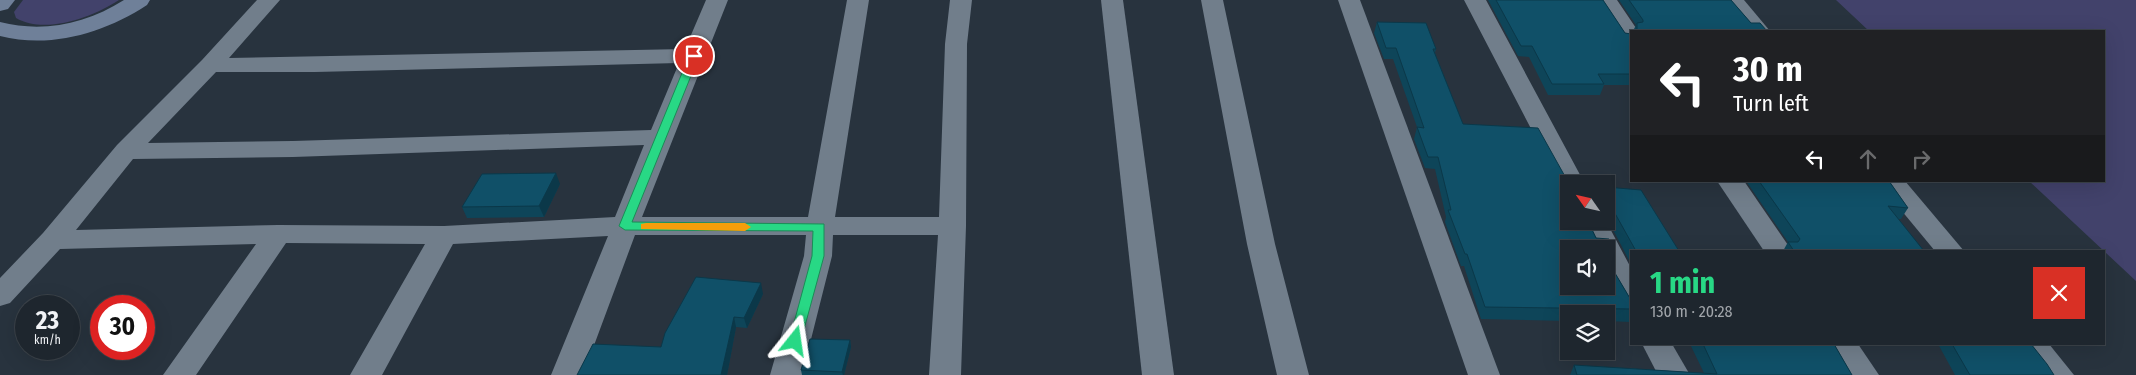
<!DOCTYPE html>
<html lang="en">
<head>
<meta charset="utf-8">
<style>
  body { margin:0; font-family:"Fira Sans Condensed",sans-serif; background:#2b323a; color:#f1f3f6; height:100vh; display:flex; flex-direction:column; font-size:19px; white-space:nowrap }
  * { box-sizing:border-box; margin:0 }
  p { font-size:16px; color:#a1a5aa }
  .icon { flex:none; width:28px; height:28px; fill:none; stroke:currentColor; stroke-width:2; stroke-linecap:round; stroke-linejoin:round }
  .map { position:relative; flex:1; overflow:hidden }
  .side { position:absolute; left:1630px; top:250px; width:475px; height:95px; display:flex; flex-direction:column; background:#1e262e; border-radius:0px; box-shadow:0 5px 20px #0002,0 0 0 1px #3c434a }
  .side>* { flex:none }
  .banner { position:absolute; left:1630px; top:30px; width:475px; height:152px; border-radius:0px; box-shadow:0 5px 20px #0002,0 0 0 1px #3c434a; background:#202124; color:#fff; overflow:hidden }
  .needle { width:32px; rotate:304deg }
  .fabs { position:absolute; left:1560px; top:175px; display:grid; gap:10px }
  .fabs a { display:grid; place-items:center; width:55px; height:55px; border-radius:0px; background:#1e262e; box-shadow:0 5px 20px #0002,0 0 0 1px #3c434a; font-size:25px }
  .speed { position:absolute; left:15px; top:295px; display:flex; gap:10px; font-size:25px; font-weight:700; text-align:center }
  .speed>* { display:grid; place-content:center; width:65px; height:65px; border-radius:50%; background:#1e262e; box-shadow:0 5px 20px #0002,0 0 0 1px #3c434a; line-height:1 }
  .speed small { font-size:12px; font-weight:400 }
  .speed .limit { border:8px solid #d22; background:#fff; color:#111 }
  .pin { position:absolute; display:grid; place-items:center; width:42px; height:42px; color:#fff; margin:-21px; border:2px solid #fff; border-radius:50%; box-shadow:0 1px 5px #0007 }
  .me { position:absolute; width:55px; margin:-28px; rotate:15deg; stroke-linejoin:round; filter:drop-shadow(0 0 4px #0008) }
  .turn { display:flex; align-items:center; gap:18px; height:105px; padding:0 20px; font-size:22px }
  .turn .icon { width:65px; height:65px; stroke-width:2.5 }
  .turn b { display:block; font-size:35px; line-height:42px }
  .lanes { display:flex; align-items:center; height:48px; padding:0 20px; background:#0003; justify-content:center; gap:25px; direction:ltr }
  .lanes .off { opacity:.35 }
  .round { display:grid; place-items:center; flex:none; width:52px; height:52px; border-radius:0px; background:#2b323a }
  .summary { display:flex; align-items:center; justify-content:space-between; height:85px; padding:0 20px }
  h1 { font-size:30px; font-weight:700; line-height:38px; color:#28d885 }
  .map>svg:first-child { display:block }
  .green { fill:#42426b }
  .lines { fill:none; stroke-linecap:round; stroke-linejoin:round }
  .street { fill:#717e8b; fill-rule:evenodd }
  .secondary { fill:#6f8099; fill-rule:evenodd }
  .wall { fill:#0e4559 }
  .shaded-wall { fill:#0b3849 }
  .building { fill:#105068; stroke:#0b3849; fill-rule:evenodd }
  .route { fill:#28d885; stroke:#1a8c56 }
  .slow { fill:#f59e0b }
</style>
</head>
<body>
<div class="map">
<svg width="2136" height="375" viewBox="0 0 2136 375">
  <rect width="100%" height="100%" fill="#28333e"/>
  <g class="green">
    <path d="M23,0h96c-26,17 -74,35 -103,18l-2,-6z"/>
    <polygon points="1836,0 2136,0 2136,281 2029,181 2104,181 2104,31 1869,31"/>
  </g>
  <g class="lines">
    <g class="street">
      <path d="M257,0h23l-51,58 456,-9 21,-49h22l-86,217h166l39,-217h22l-34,217h104l6,-173 5,-44h22l-5,44 -1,182 -5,149h-32l9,-140h-105l-1,21 -30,119h-32l34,-119 2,-21h-171l-52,140h-32l57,-139 -155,8 -71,131h-32l75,-131 -139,-1 -90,132h-33l93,-131 -196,5 -50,54 -10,3v-28l43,-45 74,-88 85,-85zM679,63l-28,67 -358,11 -145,2 68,-71h99zM644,145l-29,72 -171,9 -166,-1 -202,5 57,-71 160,-2z"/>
      <polygon points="1101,0 1123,0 1174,375 1142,375"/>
      <polygon points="1201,0 1223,0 1275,244 1309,375 1277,375 1247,244"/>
      <polygon points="1338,0 1360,0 1500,375 1468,375"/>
      <polygon points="1464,0 1486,0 1585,184 1569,184 1569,192 1563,190"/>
      <polygon points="1595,0 1617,0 1638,31 1631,31 1631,44 1623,42"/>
      <polygon points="1721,0 1744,0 1770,31 1747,31"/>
      <polygon points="1717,181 1744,181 1792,251 1764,251"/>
      <polygon points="1877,181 1905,181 1964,251 1935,251"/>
      <polygon points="1579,221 1606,221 1631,268 1631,304 1621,301 1606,274 1606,249 1593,249"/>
      <polygon points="1642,344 1672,344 1690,375 1658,375"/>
      <polygon points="1827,344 1858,344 1879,375 1846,375"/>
      <polygon points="2016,344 2049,344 2074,375 2040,375"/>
    </g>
    <g class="secondary">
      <polygon points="0,0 15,0 8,9 0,11"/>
      <path d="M124,0h26l-3,5c-43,28 -96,44 -147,31v-14c43,11 86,2 124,-22z"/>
    </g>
  </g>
  <g class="wall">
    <polygon points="1488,0 1603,0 1625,33 1631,34 1631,85 1604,85 1600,95 1548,95 1529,57 1518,56"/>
    <polygon points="1619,0 1731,0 1751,23 1767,31 1633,31 1636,25"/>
    <polygon points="1377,22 1436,49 1435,53 1463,124 1569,184 1609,263 1631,300 1631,322 1606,321 1606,314 1569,314 1569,321 1481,319 1464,266 1461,266 1445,222 1446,217 1435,169 1425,168 1414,139 1417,127 1393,59 1384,59 1374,33"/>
    <polygon points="1746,181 1889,181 1908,208 1901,219 1898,219 1924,251 1783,251 1788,242"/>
    <polygon points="560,184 544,217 467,218 462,207"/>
    <polygon points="1606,187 1679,251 1631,251 1631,264 1608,220 1606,220"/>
    <polygon points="763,294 747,328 736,327 727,375 577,375 661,347"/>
    <polygon points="850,340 851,347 844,375 802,375 801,370"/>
    <polygon points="1690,344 1834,344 1852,375 1570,375 1574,365 1704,373"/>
    <polygon points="1938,344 2031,344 2054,375 1955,375"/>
  </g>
  <g class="shaded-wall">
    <polygon points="556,173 560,184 544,217 539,206"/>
    <polygon points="761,283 763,294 747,328 744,318"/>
    <polygon points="734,317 736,327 727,375 721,375"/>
    <polygon points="850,340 851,347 844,375 843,375 842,372"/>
  </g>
  <g class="building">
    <polygon points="1496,0 1603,0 1625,33 1631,34 1631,74 1598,74 1604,84 1552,84 1532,46 1521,46"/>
    <polygon points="1629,0 1731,0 1751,23 1760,23 1767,31 1637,31 1637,23 1643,22 1643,20"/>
    <path d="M1377,22l49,1 10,26h-3l30,75 75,4 29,52 7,2 1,2h-6v37h19l8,17 13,1v24l22,37v9l-146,-2 -18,-53h-2l-17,-44h3l-13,-53h-10l-11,-30 7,1 -28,-80h-10zM1569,249h37v37h-37z"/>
    <polygon points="556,173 539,206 462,207 482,174"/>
    <polygon points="1759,181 1889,181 1908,208 1888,206 1924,251 1794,251 1788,242 1798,242 1800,239"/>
    <polygon points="1606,187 1641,190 1679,251 1636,251 1612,208 1606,208"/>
    <polygon points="696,277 761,283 744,318 734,317 721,375 577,375 593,344 661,347 665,333"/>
    <polygon points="810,339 850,340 842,372 801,370"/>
    <polygon points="1703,344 1834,344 1852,375 1577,375 1574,365 1717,374"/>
    <polygon points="1952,344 2031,344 2047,364 2054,375 1970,375 1967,370"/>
  </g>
  <polygon class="route" points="694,53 699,56 632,222 824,224 824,256 800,344 790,344 789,341 812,256 813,231 625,230 619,226 689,56"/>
  <polygon class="slow" points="646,223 745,223 751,227 745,231 641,229 641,224"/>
</svg>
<div class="fabs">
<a><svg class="needle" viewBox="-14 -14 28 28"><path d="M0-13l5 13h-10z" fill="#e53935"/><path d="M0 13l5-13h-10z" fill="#a1a5aa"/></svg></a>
<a><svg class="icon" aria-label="sound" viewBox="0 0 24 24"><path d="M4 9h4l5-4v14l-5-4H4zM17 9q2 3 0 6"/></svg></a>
<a><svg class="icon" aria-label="layers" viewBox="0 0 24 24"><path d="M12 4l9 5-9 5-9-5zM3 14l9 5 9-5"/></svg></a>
</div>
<div class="speed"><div>23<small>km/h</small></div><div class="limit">30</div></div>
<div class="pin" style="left:694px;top:56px;background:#d93025"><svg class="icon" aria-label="arrive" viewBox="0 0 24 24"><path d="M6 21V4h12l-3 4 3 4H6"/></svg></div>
<svg class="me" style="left:795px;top:341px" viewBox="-20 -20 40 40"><path d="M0-17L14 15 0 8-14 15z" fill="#28d885" stroke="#fff" stroke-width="4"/></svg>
<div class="banner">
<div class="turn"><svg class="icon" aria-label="left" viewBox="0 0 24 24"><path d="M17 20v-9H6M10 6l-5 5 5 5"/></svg><div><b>30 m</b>Turn left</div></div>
<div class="lanes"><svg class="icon" aria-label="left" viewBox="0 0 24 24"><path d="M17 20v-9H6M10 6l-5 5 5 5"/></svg><svg class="icon off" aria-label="ahead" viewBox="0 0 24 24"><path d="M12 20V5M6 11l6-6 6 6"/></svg><svg class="icon off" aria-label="right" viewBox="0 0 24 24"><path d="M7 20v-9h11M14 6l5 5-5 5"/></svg></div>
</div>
<section class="side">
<div class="summary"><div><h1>1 min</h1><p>130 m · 20:28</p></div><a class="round" style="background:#d93025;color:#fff"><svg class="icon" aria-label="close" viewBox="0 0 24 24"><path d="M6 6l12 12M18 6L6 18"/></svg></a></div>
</section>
</div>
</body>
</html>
